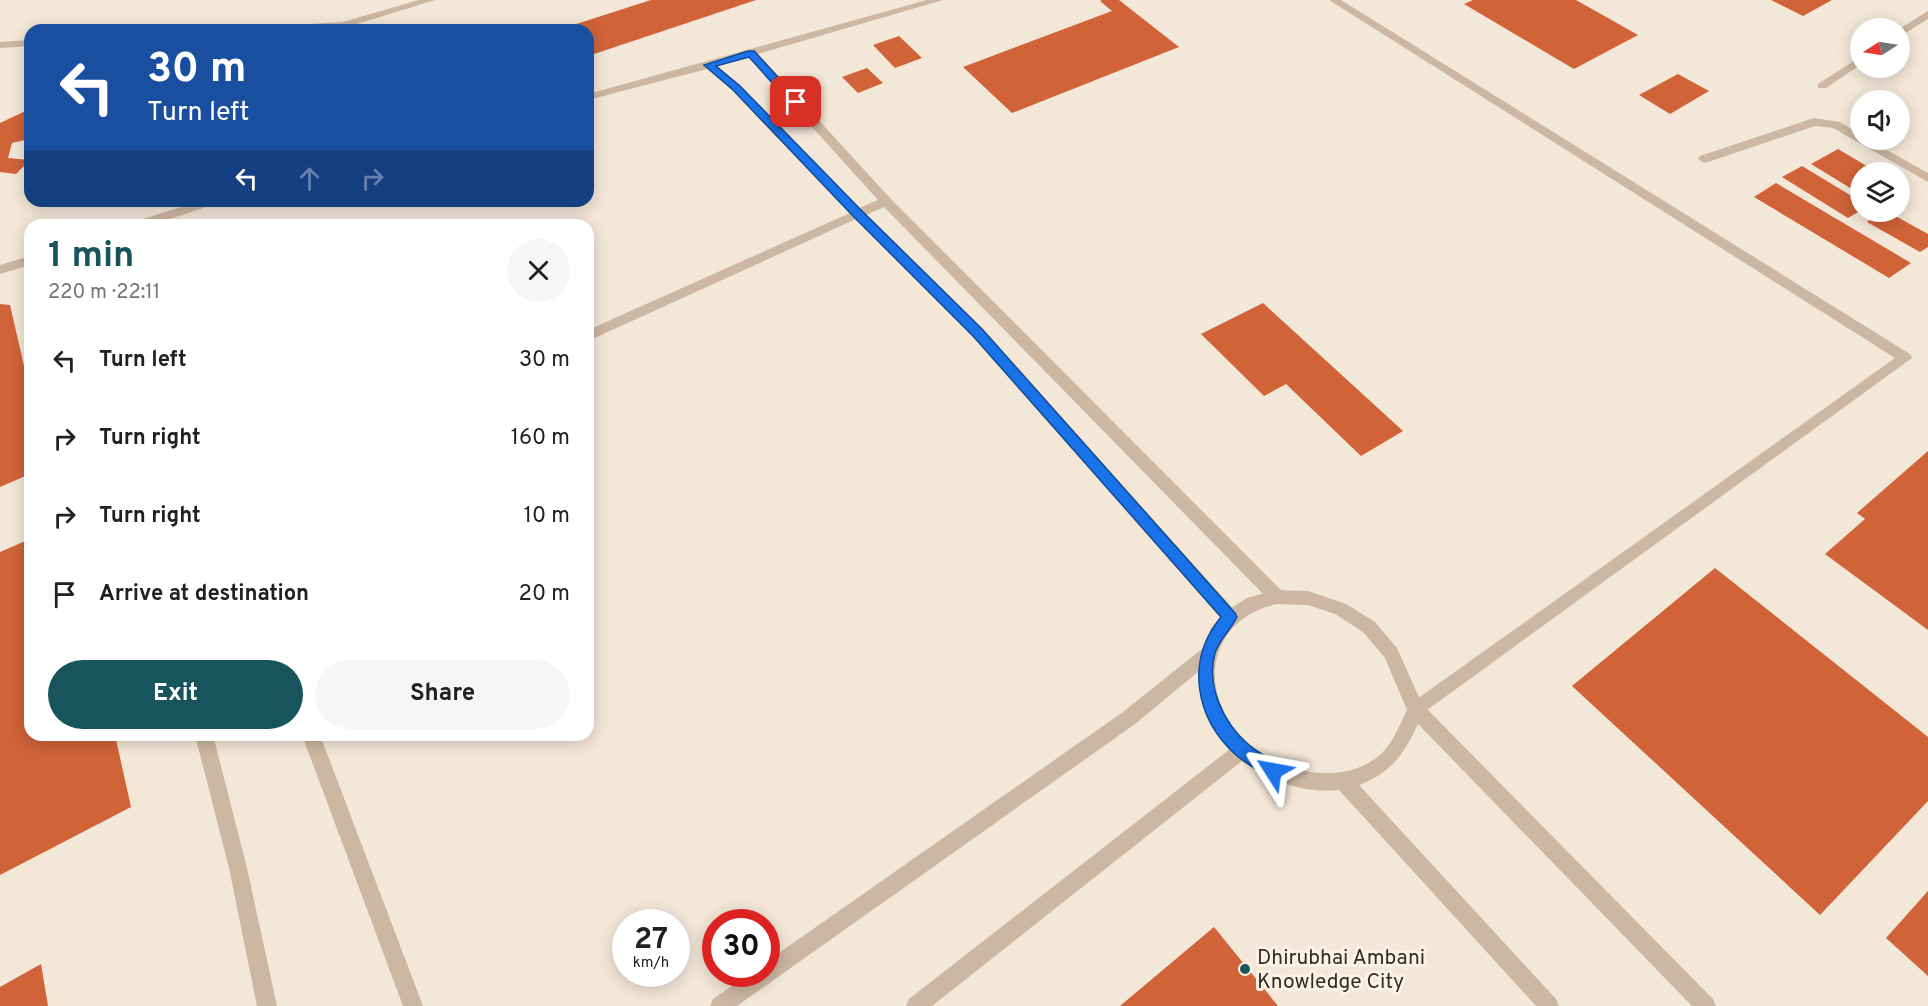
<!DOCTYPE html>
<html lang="en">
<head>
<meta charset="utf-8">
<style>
  body { margin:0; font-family:Overpass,sans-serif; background:#f6f6f6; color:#202124; height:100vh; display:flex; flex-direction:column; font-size:22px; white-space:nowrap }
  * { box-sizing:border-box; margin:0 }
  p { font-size:20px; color:#757577 }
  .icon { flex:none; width:33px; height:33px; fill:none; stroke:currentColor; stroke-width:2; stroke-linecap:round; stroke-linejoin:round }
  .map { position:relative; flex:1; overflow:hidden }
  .sheet { position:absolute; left:24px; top:219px; width:570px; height:522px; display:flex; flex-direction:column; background:#fff; border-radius:18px; box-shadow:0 3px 15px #0003 }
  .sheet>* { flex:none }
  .top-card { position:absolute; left:24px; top:24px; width:570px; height:183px; border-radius:18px; box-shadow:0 3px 15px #0003; background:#1a4fa0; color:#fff; overflow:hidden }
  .needle { width:39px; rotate:258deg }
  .buttons { position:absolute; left:1850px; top:18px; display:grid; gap:12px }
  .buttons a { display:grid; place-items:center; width:60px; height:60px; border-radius:50%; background:#fff; box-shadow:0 3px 15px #0003; font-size:30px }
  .speed { position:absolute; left:612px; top:909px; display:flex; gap:12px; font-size:30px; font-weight:700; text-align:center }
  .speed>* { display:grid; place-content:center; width:78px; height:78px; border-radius:50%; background:#fff; box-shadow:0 3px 15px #0003; line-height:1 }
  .speed small { font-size:15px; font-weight:400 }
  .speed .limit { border:9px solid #d22; background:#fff; color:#111 }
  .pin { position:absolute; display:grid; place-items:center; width:51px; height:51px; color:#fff; margin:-26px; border-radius:12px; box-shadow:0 3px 9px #0006 }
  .me { position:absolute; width:66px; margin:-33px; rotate:304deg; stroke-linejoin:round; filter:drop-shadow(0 0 4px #0008) }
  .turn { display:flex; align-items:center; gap:21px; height:126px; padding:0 24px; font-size:27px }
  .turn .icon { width:78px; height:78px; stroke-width:2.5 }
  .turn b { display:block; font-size:42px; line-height:51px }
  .lanes { display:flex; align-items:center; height:57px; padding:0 24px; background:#0003; justify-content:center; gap:30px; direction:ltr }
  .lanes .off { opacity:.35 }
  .round { display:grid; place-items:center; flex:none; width:63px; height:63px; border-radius:32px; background:#f6f6f6 }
  .summary { display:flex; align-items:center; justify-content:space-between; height:102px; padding:0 24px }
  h1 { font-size:36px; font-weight:700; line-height:45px; color:#18545b }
  .cta { display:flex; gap:12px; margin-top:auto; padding:12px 24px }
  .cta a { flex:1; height:69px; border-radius:36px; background:#18545b; color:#fff; font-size:24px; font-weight:700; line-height:69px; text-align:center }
  .cta a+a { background:#f6f6f6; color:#202124 }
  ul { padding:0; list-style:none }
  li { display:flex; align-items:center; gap:18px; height:78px; padding:0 24px }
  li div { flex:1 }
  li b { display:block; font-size:22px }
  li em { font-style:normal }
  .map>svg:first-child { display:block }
  .building { fill:#d06338 }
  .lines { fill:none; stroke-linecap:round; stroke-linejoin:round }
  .service { fill:#ccb7a2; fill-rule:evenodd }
  .minor { fill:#ccb7a2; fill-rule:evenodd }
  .tertiary { fill:#ccb7a2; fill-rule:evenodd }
  .route { fill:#1a73e8; stroke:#114b97; stroke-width:1.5 }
  .poi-dot { fill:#18545b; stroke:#fbf1e4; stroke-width:2 }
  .labels { text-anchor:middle; stroke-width:6; stroke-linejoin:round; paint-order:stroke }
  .near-poi-label { font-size:21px; fill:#362b25; stroke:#fbf1e4; text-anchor:start }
</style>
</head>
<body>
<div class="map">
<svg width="1928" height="1006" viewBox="0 0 1928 1006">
  <rect width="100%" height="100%" fill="#f3e7d7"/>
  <g class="building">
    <polygon points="651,0 756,0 588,56 588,30 569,30 567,27"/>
    <polygon points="1102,0 1119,0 1179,47 1012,113 963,67 1112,11 1100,1"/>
    <polygon points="1473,0 1576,0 1638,35 1574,69 1464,4"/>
    <polygon points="1771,0 1832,0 1803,16"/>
    <polygon points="899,36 922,58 895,68 873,45"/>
    <polygon points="867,68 883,83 858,93 842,77"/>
    <polygon points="1678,74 1709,91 1670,114 1639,95"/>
    <polygon points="30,109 30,139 12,143 8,158 30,160 16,174 0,172 0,123"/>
    <polygon points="1838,149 1877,172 1860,172 1860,194 1811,164"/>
    <polygon points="1802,166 1860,201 1860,211 1848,218 1782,177"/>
    <polygon points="1776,183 1911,263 1889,278 1754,197"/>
    <polygon points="1882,212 1888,212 1928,234 1928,247 1920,252 1867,222"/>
    <polygon points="1263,303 1403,431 1361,456 1286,384 1264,396 1201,334"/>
    <polygon points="0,304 10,305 30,392 30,474 0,487"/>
    <polygon points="1928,451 1928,630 1825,554 1865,519 1857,513"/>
    <polygon points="30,539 30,735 115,735 131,807 0,875 0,552"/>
    <polygon points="1715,568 1928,737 1928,801 1820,915 1572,686"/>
    <polygon points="1928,891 1928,976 1886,938"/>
    <polygon points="1214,927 1278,1006 1120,1006"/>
    <polygon points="41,964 48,1006 0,1006 0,987"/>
  </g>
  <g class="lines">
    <g class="service">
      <path d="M927,0h16l-185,54 132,144 393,394 2,5 -2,5 -6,2 -6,-2 -387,-395 -18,8 117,114 253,283 2,5 -2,5 -6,2 -6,-2 -251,-287 -117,-116 -268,122v-11l262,-117 -117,-123 -26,-21 -119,31v-6zM749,57l129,143 -19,8 -118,-122 -24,-20z"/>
      <polygon points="1329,0 1341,0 1910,354 1912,358 1416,718 1410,716 1407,710 1410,704 1895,358"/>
      <polygon points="1928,11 1928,19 1899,37 1899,29"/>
      <polygon points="1860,57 1860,65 1826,88 1818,88 1818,84"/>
      <polygon points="1814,118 1840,122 1860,134 1860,140 1869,140 1928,173 1928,182 1833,128 1815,126 1708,162 1704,163 1698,159 1700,156"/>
      <polygon points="199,201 218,201 216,204 151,225 132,225 134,222"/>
      <polygon points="30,256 30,265 0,274 0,265"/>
      <polygon points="195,735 213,735 247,868 277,1006 257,1006 229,868"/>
      <polygon points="302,735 320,735 423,1006 403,1006"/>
    </g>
    <path class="minor" d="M1277,590l31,1 38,13 29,18 22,26 25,56 291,295 3,7h-24l-274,-282c-14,30 -27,49 -59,61l197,214 3,7h-23l-197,-216c-34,4 -70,-9 -97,-29l-310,245h-26l3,-7 321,-250c-20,-21 -30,-48 -32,-77l-63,52 -398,282h-27l3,-7 36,-25h17v-12l357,-250 80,-64 8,-20 14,-16 22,-14zM1277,604l31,1 27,9 28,18 22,26 22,52c-7,14 -13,31 -25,43 -16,15 -37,21 -59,20 -34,-1 -70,-17 -90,-46 -36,-50 -17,-110 44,-123z"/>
    <g class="tertiary">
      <polygon points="419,0 435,0 344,28 255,30 260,27 343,22"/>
      <polygon points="30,40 30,46 0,48 0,42"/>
    </g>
  </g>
  <path class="route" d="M748,51h6l45,49v5h-7l-43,-48 -33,9 24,20 121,124 121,119 253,284 2,4c-6,13 -17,21 -22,36 -9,32 8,70 33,91 9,8 21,14 31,21l2,6 -2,5 -6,2 -6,-2c-10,-7 -22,-13 -31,-21 -41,-37 -51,-94 -15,-138l-248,-281 -120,-120 -120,-126 -29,-25z"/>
  <circle class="poi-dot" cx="1245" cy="969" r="6"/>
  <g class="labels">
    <g class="near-poi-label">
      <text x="1257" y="964">Dhirubhai Ambani<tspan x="1257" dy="24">Knowledge City</tspan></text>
    </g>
  </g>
</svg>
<div class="buttons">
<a><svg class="needle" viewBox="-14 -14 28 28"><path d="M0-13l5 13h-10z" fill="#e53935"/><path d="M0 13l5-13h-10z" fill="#757577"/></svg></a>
<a><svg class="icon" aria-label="sound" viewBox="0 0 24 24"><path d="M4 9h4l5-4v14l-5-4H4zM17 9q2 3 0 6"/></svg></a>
<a><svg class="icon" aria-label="layers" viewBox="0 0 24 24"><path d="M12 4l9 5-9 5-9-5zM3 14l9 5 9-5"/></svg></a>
</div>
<div class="speed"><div>27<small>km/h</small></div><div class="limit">30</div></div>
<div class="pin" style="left:796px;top:102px;background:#d93025"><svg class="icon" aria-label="arrive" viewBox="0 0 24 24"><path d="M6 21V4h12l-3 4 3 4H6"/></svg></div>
<svg class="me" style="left:1273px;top:771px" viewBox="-20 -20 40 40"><path d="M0-17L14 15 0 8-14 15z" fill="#1a73e8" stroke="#fff" stroke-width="4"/></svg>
<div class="top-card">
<div class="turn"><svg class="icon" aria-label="left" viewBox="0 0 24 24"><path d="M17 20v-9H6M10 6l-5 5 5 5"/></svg><div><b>30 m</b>Turn left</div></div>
<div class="lanes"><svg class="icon" aria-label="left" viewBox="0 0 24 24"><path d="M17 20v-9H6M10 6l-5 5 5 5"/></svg><svg class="icon off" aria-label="ahead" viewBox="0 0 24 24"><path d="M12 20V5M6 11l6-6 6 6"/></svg><svg class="icon off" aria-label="right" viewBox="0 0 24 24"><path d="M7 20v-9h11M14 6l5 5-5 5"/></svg></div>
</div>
<section class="sheet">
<div class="summary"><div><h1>1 min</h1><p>220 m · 22:11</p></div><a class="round"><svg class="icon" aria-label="close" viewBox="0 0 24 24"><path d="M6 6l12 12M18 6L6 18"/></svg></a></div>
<ul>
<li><svg class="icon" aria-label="left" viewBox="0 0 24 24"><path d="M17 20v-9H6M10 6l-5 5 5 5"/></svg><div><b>Turn left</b></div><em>30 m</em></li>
<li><svg class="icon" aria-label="right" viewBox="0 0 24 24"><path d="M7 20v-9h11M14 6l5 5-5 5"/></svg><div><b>Turn right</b></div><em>160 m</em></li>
<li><svg class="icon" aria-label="right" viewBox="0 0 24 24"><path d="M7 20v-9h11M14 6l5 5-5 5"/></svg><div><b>Turn right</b></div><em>10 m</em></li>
<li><svg class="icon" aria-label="arrive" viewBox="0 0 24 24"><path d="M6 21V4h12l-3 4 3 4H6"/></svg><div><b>Arrive at destination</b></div><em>20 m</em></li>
</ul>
<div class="cta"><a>Exit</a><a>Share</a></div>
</section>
</div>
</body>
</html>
